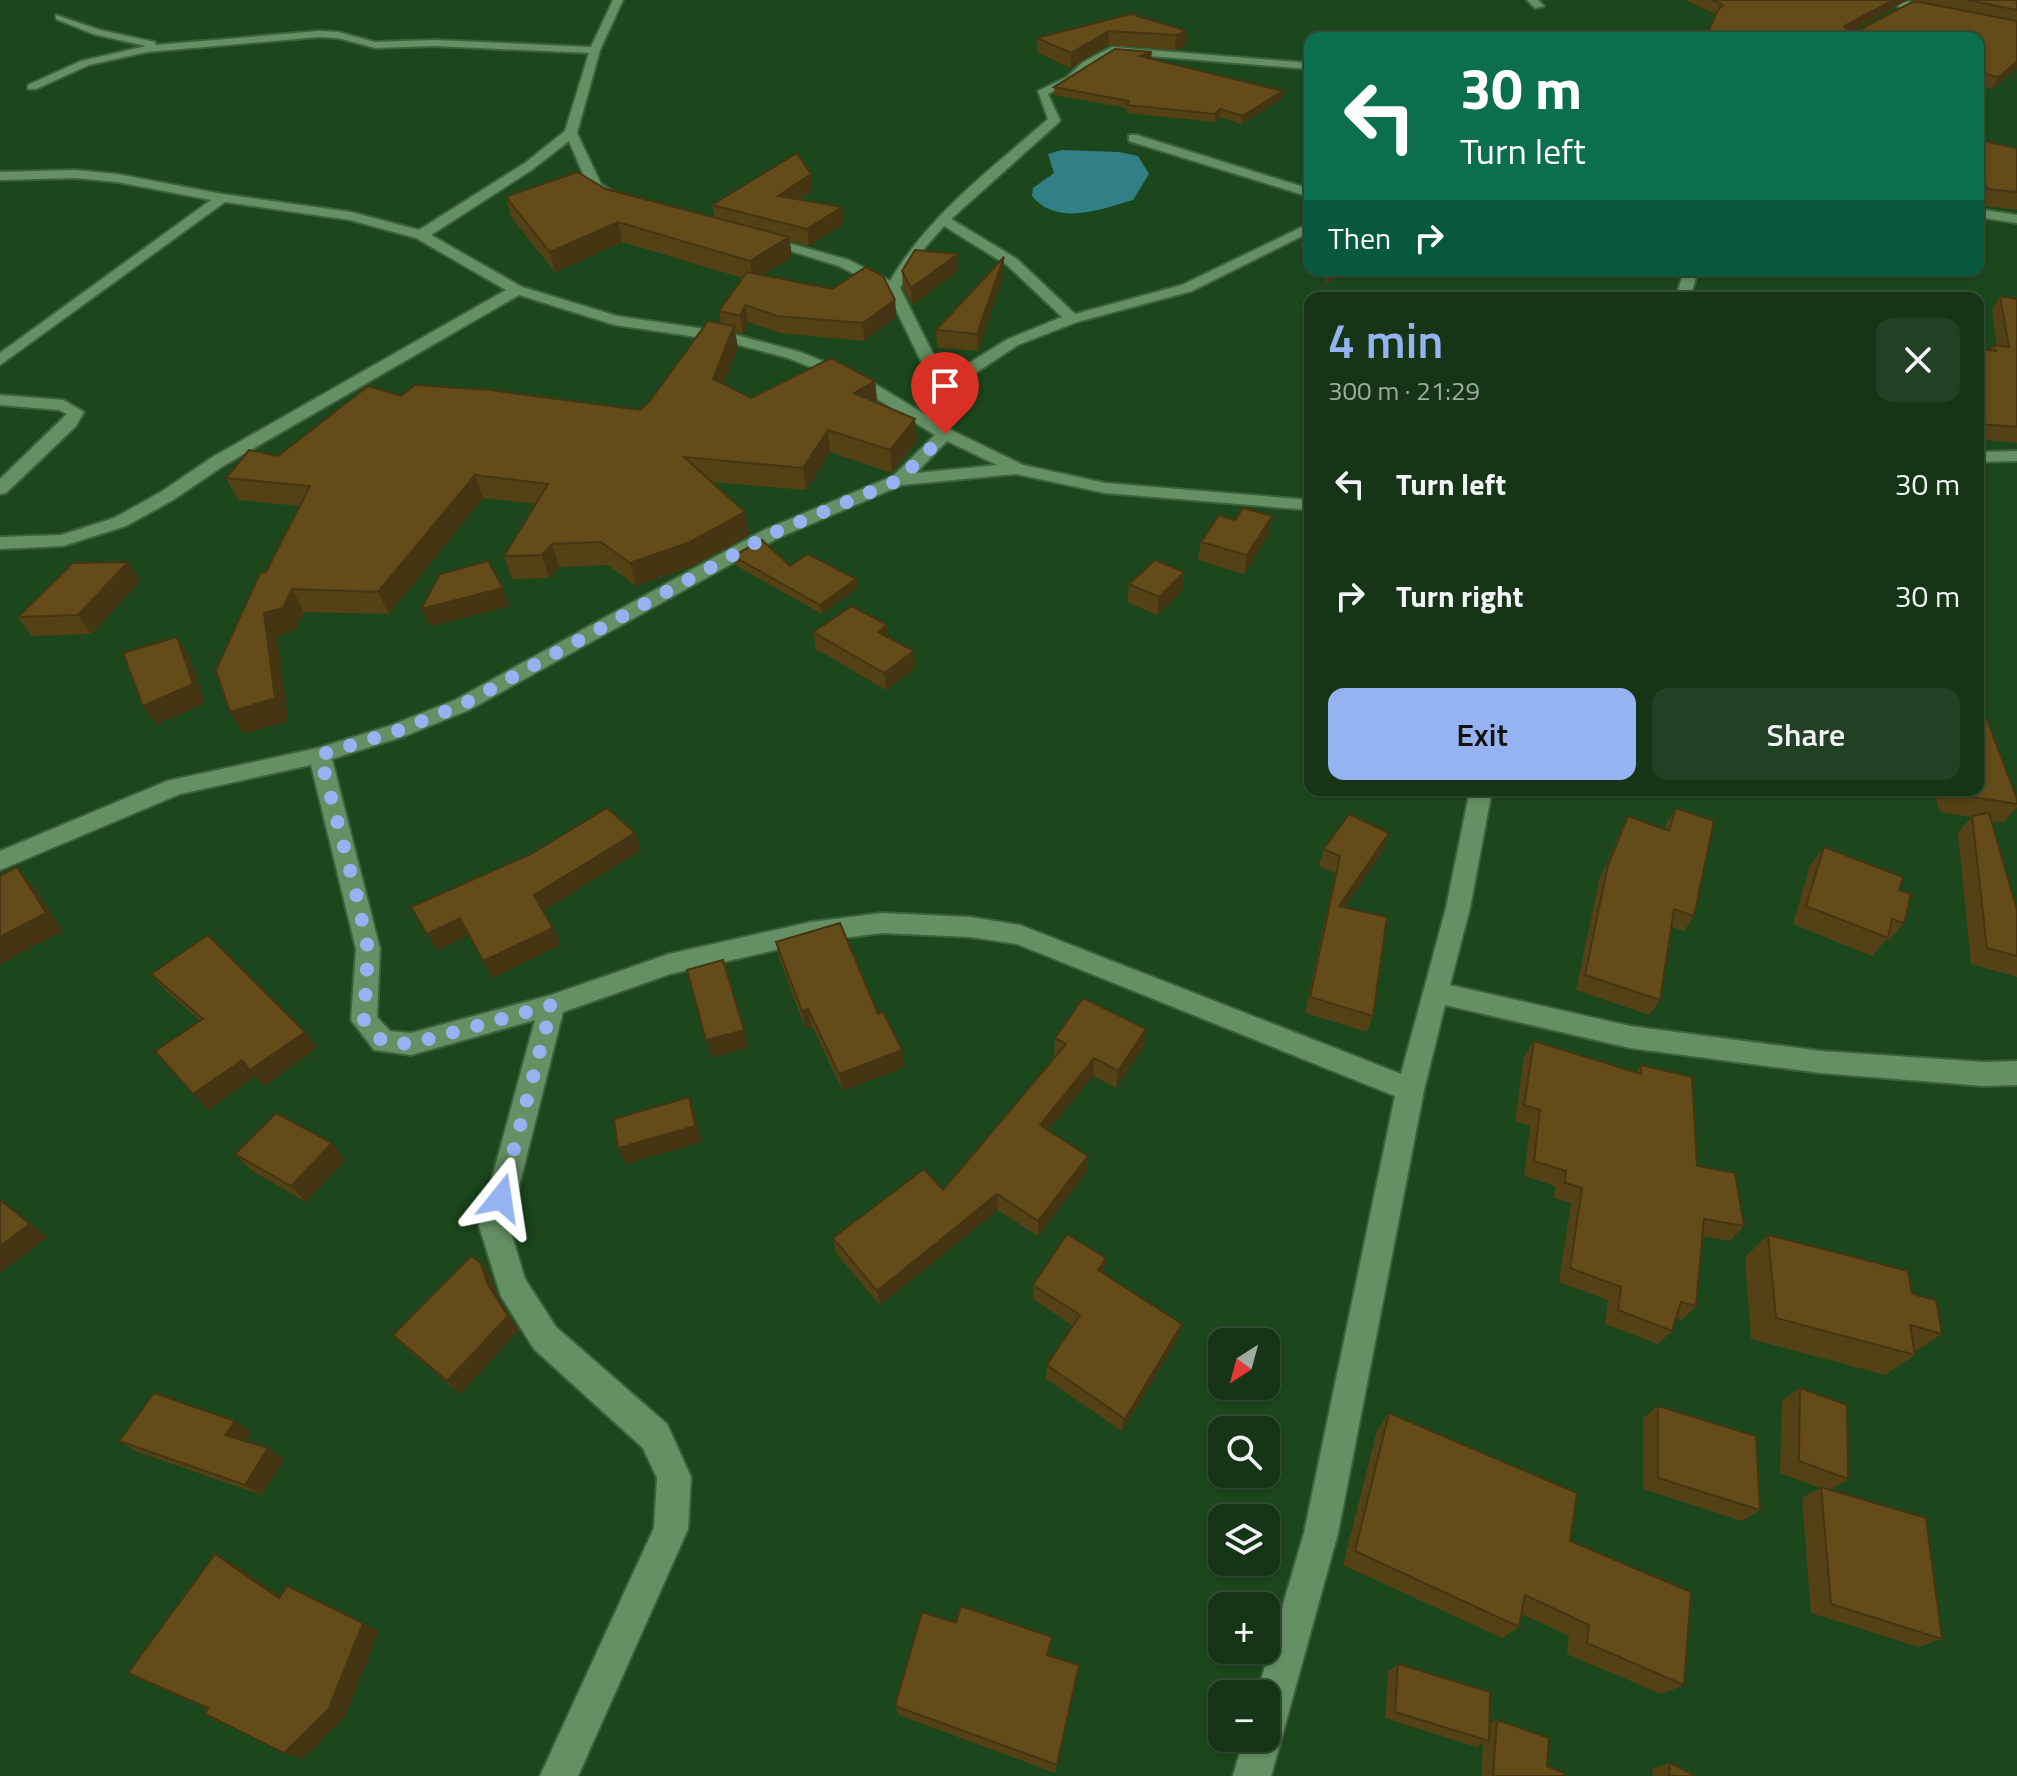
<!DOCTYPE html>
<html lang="en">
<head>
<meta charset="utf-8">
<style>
  body { margin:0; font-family:"Titillium Web",sans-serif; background:#224023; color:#f1f3f6; height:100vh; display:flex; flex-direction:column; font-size:30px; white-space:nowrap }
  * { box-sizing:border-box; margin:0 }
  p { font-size:26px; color:#9daba1 }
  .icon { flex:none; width:44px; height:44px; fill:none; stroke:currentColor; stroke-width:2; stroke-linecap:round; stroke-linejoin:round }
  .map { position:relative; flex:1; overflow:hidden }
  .details { position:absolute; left:1304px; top:292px; width:680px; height:504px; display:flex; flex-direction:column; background:#153516; border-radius:16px; box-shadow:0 2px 6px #0004,0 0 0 2px #345035 }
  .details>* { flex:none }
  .top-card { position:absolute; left:1304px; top:32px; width:680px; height:244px; border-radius:16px; box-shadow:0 2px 6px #0004,0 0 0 2px #345035; background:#0b6e4f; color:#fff; overflow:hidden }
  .needle { width:52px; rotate:216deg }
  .tools { position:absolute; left:1208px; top:1328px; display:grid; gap:16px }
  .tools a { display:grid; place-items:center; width:72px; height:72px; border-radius:16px; background:#153516; box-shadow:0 2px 6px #0004,0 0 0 2px #345035; font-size:40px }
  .pin { position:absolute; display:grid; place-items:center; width:68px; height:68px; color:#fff; margin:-82px -34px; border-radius:50% 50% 50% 0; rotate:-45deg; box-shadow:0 0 8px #0007 }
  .pin .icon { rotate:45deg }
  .me { position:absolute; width:88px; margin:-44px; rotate:15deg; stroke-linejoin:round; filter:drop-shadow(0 0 6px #0008) }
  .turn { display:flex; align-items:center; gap:28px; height:168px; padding:0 24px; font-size:36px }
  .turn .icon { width:104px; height:104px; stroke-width:2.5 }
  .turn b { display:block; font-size:56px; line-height:68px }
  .then { display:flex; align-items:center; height:76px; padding:0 24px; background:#0003; gap:16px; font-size:30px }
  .round { display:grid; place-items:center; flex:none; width:84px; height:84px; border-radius:16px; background:#224023 }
  .overview { display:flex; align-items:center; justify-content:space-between; height:136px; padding:0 24px }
  h1 { font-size:48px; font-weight:600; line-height:60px; color:#95b2f1 }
  .action { display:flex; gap:16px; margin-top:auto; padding:16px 24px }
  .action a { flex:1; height:92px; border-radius:16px; background:#95b2f1; color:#111; font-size:32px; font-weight:600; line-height:92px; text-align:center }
  .action a+a { background:#224023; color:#f1f3f6 }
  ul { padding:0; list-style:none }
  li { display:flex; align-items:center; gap:24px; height:112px; padding:0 24px }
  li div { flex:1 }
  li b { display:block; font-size:30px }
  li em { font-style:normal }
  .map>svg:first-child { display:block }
  .water { fill:#337f86 }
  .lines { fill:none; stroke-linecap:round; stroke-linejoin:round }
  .street-casing { stroke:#3b623d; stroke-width:4 }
  .street { fill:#649063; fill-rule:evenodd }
  .wall { fill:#554116; fill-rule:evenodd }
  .shaded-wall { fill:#453512 }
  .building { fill:#634c19; stroke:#453512; stroke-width:2 }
  .route { stroke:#95b2f1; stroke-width:14; stroke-dasharray:0 25.2 }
</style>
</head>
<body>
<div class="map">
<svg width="2017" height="1776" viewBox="0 0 2017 1776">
  <rect width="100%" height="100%" fill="#1c471d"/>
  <path class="water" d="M1062,150l57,2 19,4 11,18 -16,26c-31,9 -76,27 -101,-4l1,-8 21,-15 -6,-19z"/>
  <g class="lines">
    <g class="street-casing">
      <g id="street">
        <path d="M613,0h10l-23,50 -23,83 24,51 22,15v6c-31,3 -44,-42 -54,-64l-36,28 -102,66 91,52 95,29 108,16 75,20 65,26 86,52 72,35 82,18 205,17v10l-205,-17 -89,-19 -114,11 -124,53 -309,172 -64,26 -73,23 48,190 -3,68 13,14 21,2 140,-38 118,-41 142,-32 71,-9 88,4 50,8 381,149 45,-166 24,-118h22l-22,118 -20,77 180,41 191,25 163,11 33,-1v24l-33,1 -163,-13 -191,-25 -185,-43 -21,85 -86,443 -67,243h-38l11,-38h22v-44h-9l47,-161 91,-437 -378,-152 -47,-7 -88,-4 -71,9 -141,32 -107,38 -54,214 16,53 31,48 111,97 24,53 -3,52 -110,247h-38l114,-248 3,-50 -14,-30 -109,-99 -33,-53 -22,-70 56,-206 -124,35 -37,-5 -23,-30 5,-71 -45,-184 -131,29 -180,76v-19l167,-70 151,-33 71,-22 66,-26 309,-170 129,-54 42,-41 -82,-51 -65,-26 -64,-17 -109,-16 -96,-30 -296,171 -50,34 -47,26 -63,20 -63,3v-12l61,-2 53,-17 47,-26 50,-34 295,-168 -90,-52 -66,-18 -125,-18 -225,163v-12l211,-153 -94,-18 -42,-4 -75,2v-8l75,-2 42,4 105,20 129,18 68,18 106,-67 40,-32 24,-78 -154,-7 -60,2 -37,-10 -19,-1 -172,15 -58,13 -53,24h-8v-4l53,-24 65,-15 -53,-12 -37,-15v-4l44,15 55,12 1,3 163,-14 19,1 37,10 60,-2 156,7zM947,441l50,24 -81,8z"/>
        <polygon points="1527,0 1538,0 1544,6 1535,8"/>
        <polygon points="1877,0 1905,2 1917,0 1907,9"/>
        <path d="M1112,47l198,16v6l-196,-16c-23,13 -42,30 -66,41l12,26 -2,3 -107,96 66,40 58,55 107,-29 128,-62v9l-118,59 -115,31 -59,23 -87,57 -8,-5 10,-11 -46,-95 -48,-25 -84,-26 7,-4 87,24 41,21c39,-66 101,-112 158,-162l-10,-28 29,-14 16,-15zM944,226l63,39 55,52 -54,22 -63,39 -45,-90 21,-36z"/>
        <polygon points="1129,135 1137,135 1310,189 1310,197 1129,141"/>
        <polygon points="1978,209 2017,215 2017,223 1978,217"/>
        <polygon points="1684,270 1698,270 1690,298 1676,298"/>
        <polygon points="0,395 63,400 84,412 76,426 6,493 0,494 0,479 67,414 59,410 0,405"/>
        <polygon points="2017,451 2017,461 1978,462 1978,452"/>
      </g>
    </g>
    <use href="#street" class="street"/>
  </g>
  <g class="wall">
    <path d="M1686,0h331v69l-25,20 -14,-4v-47h-272l9,-24zM1908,0l11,2 -58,27 -8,1z"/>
    <polygon points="1131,14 1187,31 1186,46 1175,50 1108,45 1071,68 1037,52 1037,38"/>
    <polygon points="1151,59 1283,91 1282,99 1241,124 1220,117 1215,122 1126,113 1127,108 1054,95 1054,87"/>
    <polygon points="1978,140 2017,152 2017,210 1978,205"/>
    <polygon points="606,189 715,217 712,205 812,190 799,200 842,207 844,224 809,246 790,241 792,257 763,275 895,300 896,317 864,341 780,333 748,322 743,334 735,332 738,348 723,384 751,398 875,381 877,402 917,441 892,473 830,452 806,490 711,482 749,535 695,565 636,586 608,565 559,567 549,578 512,579 504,556 536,504 483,498 389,614 304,612 295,630 277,636 288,721 244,734 299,506 238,500 226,478 278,456 401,396 640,410 649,402 721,324 719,311 743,278 622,242 555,272 511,217 506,197"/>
    <polygon points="1327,270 1350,270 1327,284 1325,282"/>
    <polygon points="902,271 958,271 912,305 903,288"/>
    <polygon points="1004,274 978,351 937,348 936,330"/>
    <polygon points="2000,296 2017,299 2017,443 1978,439 1978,349 1990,350 1993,345 1997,346 1992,310"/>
    <polygon points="1272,516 1268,535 1244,574 1198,560 1201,542 1235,520"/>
    <polygon points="733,556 790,566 856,579 857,588 822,614 735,565"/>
    <polygon points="1184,572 1182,591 1157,615 1127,602 1129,584"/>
    <polygon points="140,581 91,634 31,636 18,617"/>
    <polygon points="887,625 888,637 915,668 886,690 816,649 813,632"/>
    <polygon points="1933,790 1978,790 2017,799 2017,807 2003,823 1992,821 2017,910 2017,977 1971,964 1958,833 1971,817 1940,812"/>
    <polygon points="1676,808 1694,916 1684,931 1671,927 1660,1000 1649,1015 1576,990 1599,881 1620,832 1628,816 1665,830 1666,824"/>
    <polygon points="1824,847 1899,890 1904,923 1888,941 1886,940 1872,956 1793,924 1810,865"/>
    <polygon points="1324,849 1384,849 1344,908 1373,1016 1367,1032 1305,1013 1335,873 1319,866"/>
    <polygon points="776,942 878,1014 904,1067 843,1091 812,1026 805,1028 780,960"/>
    <polygon points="151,974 317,1048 264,1086 255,1076 208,1110 201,1021 166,991"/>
    <polygon points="1055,1038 1144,1046 1116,1088 1093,1076 1048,1130 1088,1156 1087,1172 1038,1236 998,1210 880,1305 836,1253 833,1238 943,1190 1056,1057 1054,1056"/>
    <polygon points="1534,1041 1636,1072 1641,1065 1697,1166 1744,1226 1730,1241 1702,1236 1696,1306 1682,1320 1676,1318 1672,1331 1658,1344 1605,1324 1608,1300 1559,1282 1571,1203 1554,1198 1555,1186 1524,1176 1530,1126 1515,1121 1524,1057"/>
    <polygon points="235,1154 345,1160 306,1202 251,1170"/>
    <polygon points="1768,1235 1912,1294 1942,1334 1914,1352 1915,1355 1885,1375 1751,1339 1745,1257"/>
    <polygon points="481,1263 492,1278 498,1298 519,1330 460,1394 406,1348 393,1335"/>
    <polygon points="1103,1273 1178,1338 1122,1431 1046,1379 1047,1365 1073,1326 1033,1299 1033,1285"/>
    <polygon points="1800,1388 1848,1479 1830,1490 1942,1639 1919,1647 1811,1613 1802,1498 1820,1488 1780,1473 1782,1401"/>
    <polygon points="1658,1406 1760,1510 1742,1521 1643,1489 1643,1418"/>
    <polygon points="1389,1413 1570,1541 1684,1685 1661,1694 1567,1654 1569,1636 1522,1614 1519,1627 1502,1638 1343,1565 1377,1430"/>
    <polygon points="235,1421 251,1432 245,1441 284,1459 262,1495 138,1452 119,1441"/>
    <polygon points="956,1623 1052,1637 1049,1655 1079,1665 1055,1773 899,1715 895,1706"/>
    <polygon points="1398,1664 1489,1724 1497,1720 1547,1766 1564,1776 1481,1776 1483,1743 1476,1747 1385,1718 1388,1672"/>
    <polygon points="1670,1763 1696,1776 1652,1776 1653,1768"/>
  </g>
  <g class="shaded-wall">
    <polygon points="1893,0 1908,0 1839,37 1844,26"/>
    <polygon points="1109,31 1108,45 1071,68 1071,53"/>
    <polygon points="1187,31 1186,46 1175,50 1176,35"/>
    <polygon points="1152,52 1151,59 1140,56"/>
    <polygon points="2017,62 2017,69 1992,89 1998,77"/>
    <polygon points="1283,91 1282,99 1241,124 1242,116"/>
    <polygon points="1220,109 1220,117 1215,122 1215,114"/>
    <polygon points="811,174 812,190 780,212 778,196"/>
    <polygon points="842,207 844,224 809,246 807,229"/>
    <polygon points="618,222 622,242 555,272 550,252"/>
    <polygon points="789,237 792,257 753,281 750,261"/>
    <polygon points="958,254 958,271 912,305 911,288"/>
    <polygon points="1004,257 1004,274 978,351 977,334"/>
    <polygon points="1329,270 1350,270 1327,284"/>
    <polygon points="895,300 896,317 864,341 863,323"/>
    <polygon points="745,305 748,322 743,334 740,316"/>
    <polygon points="734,326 738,348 717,401 713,379"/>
    <polygon points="875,381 877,402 854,393"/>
    <polygon points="915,419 917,441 892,473 890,450"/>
    <polygon points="828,430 830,452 806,490 803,468"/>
    <polygon points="475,475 483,498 389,614 378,592"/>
    <polygon points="745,512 749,535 695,565 636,586 630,563"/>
    <polygon points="1272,516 1268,535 1244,574 1247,555"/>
    <polygon points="552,544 559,567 549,578 542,555"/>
    <polygon points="128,562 140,581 91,634 78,615"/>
    <polygon points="1184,572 1182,591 1157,615 1159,597"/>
    <polygon points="856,579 857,588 822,614 820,605"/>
    <polygon points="503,588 510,606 430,627 421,609"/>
    <polygon points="292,589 304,612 295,630 277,636 288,721 244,734 230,712 264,613"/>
    <polygon points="887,625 888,642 878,632"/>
    <polygon points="177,637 189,656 205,703 156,725 143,706"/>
    <polygon points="914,651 915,668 886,690 884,673"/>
    <polygon points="635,833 641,850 542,912 534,895"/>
    <polygon points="1389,833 1384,849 1334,923 1339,906"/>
    <polygon points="17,867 33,886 63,931 0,964 0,937"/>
    <polygon points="460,918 469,935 437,951 427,934"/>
    <polygon points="553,928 561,945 492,978 483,961"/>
    <polygon points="808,1009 812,1026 805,1028 802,1011"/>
    <polygon points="1146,1029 1144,1046 1116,1088 1118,1071"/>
    <polygon points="744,1030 749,1047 712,1058 706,1040"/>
    <polygon points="305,1032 317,1048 264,1086 250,1070"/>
    <polygon points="902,1050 904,1067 843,1091 839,1074"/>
    <polygon points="1094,1058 1093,1076 1039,1141 1040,1125"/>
    <polygon points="242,1060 255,1076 208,1110 193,1094"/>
    <polygon points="689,1097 695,1114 702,1142 626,1164 618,1148"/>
    <polygon points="332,1143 345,1160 306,1202 291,1186"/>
    <polygon points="1088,1156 1087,1172 1038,1236 1038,1221"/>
    <polygon points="997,1194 998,1210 880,1305 877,1291"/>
    <polygon points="0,1200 48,1237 0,1273"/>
    <polygon points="1106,1258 1104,1272 1098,1270"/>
    <polygon points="481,1263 492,1278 498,1298 519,1330 460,1394 447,1381 487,1283"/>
    <polygon points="1182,1324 1178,1338 1122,1431 1125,1419"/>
    <polygon points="235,1421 251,1432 242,1446 225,1435"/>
    <polygon points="268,1448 284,1459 262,1495 245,1485"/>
    <polygon points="215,1554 234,1564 297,1607 279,1598"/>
    <polygon points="363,1623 379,1631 345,1716 303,1759 284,1753"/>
  </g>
  <g class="building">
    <polygon points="1712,0 1893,0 1844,26 1847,30 1861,29 1914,1 2017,21 2017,62 1998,77 1978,72 1978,38 1706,38 1717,11 1723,5"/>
    <polygon points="1968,0 2017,0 2017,10"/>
    <polygon points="1131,14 1187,31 1176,35 1109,31 1071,53 1037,38"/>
    <polygon points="1115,49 1152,52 1140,56 1283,91 1242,116 1220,109 1215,114 1127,105 1129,101 1054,87"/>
    <polygon points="1978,140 2016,148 2017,152 2017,192 1987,189 1981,170 1978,170"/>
    <polygon points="797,153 811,174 778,196 842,207 807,229 712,205"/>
    <polygon points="577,172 606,189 789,237 750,261 618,222 550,252 506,197"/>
    <polygon points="915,250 958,254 911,288 902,271"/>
    <polygon points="1004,257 977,334 936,330"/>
    <polygon points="866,267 883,276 895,300 863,323 777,316 745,305 740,316 719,311 747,272 832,289"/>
    <polygon points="2000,296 2017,299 2017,427 1978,424 1978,356 1982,357 1978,349 1996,351 1993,345 2009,347"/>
    <polygon points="708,321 734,326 713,379 751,398 831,358 875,381 854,393 915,419 890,450 828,430 803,468 684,457 745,512 690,542 630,563 601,542 552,544 542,555 504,556 548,484 475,475 378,592 292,589 283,608 264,613 275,698 230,712 216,670 260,573 266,572 310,486 226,478 249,450 278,456 368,386 401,396 415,385 490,390 640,410 649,402"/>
    <polygon points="1243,508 1272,516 1247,555 1201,542 1219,515 1235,520"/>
    <polygon points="762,540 790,566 808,554 856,579 820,605 733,556"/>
    <polygon points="1155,560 1184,572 1159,597 1129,584"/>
    <polygon points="488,561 503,588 421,609 440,574"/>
    <polygon points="128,562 78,615 18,617 73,563"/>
    <polygon points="852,606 887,625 878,632 914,651 884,673 813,632"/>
    <polygon points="177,637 193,684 143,706 123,653"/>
    <polygon points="1978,696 2017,799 2017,804 1954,794 1953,790 1978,790"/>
    <polygon points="607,808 635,833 534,895 553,928 483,961 460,918 427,934 411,907 531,854"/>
    <polygon points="1676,808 1714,821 1694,916 1674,909 1660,1000 1585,975 1608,865 1628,816 1669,831"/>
    <polygon points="1989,813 2017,910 2017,956 1987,948 1972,816"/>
    <polygon points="1349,814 1389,833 1339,906 1387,917 1373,1016 1310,997 1340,856 1324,849"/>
    <polygon points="1824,847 1903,877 1899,890 1911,894 1904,923 1892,919 1888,938 1806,906"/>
    <polygon points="17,867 46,913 0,937 0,876"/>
    <polygon points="840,923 878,1014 883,1012 902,1050 839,1074 808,1009 802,1011 776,942"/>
    <polygon points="208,935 305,1032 250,1070 242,1060 193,1094 155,1051 203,1019 151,974"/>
    <polygon points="723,960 744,1030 706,1040 687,970"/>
    <polygon points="1083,998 1146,1029 1118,1071 1094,1058 1040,1125 1088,1156 1038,1221 997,1194 877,1291 833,1238 924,1169 943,1190 1066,1044 1055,1038"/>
    <polygon points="1534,1041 1641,1074 1641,1065 1692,1077 1697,1166 1735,1173 1744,1226 1704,1219 1696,1306 1681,1302 1672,1331 1618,1310 1621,1287 1570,1268 1582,1188 1565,1183 1566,1171 1534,1161 1540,1110 1524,1105"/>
    <polygon points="689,1097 695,1126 618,1148 614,1119"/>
    <polygon points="276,1113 332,1143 291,1186 235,1154"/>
    <polygon points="0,1200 30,1224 0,1246"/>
    <polygon points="1067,1234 1106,1258 1098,1270 1182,1324 1125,1419 1047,1365 1080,1315 1033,1285"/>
    <polygon points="1768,1235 1908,1271 1912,1294 1936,1300 1942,1334 1910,1325 1915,1355 1776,1318"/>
    <polygon points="471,1256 481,1263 487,1283 508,1316 447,1381 393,1335"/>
    <polygon points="1800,1388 1847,1405 1848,1479 1799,1461"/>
    <polygon points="154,1393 235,1421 225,1435 268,1448 245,1485 119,1441"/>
    <polygon points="1658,1406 1756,1436 1760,1510 1658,1478"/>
    <polygon points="1389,1413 1577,1493 1570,1541 1691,1592 1684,1685 1587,1643 1589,1625 1525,1595 1519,1627 1355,1551"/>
    <polygon points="1821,1487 1926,1518 1942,1639 1831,1604"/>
    <polygon points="215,1554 279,1598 287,1586 363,1623 328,1710 284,1753 205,1714 208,1708 128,1673"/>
    <polygon points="961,1606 1052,1637 1047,1655 1079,1665 1057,1765 895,1706 922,1612 956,1623"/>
    <polygon points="1398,1664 1490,1692 1489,1741 1395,1712"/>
    <polygon points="1497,1720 1549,1738 1547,1766 1564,1773 1564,1776 1493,1776"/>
    <polygon points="1670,1763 1696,1776 1669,1776"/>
  </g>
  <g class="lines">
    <polyline class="route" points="501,1198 552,1005 411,1044 383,1042 364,1020 368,949 356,893 320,755 397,731 462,705 771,534 899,480 945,434"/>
  </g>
</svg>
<div class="tools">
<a><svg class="needle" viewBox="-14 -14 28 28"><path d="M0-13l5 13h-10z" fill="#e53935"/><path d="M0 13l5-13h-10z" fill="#9daba1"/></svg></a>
<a><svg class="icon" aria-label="search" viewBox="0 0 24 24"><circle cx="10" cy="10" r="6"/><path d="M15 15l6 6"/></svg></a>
<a><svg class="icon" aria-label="layers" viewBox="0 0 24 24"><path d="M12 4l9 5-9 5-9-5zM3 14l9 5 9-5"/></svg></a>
<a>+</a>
<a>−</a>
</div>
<div class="pin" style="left:945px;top:434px;background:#d93025"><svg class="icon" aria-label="arrive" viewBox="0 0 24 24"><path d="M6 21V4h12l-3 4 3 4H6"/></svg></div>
<svg class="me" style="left:501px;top:1198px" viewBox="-20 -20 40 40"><path d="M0-17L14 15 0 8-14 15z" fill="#95b2f1" stroke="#fff" stroke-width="4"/></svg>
<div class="top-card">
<div class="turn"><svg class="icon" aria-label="left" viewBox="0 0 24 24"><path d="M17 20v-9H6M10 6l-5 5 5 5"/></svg><div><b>30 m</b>Turn left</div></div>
<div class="then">Then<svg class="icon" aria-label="right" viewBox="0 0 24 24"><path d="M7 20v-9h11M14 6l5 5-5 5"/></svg></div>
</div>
<section class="details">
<div class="overview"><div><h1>4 min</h1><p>300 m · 21:29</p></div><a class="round"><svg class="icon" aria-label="close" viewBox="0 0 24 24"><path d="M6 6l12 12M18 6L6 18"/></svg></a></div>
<ul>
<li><svg class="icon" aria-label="left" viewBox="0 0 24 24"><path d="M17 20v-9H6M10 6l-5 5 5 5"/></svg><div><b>Turn left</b></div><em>30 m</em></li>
<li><svg class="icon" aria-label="right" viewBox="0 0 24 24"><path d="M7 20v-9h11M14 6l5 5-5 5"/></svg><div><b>Turn right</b></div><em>30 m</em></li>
</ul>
<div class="action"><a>Exit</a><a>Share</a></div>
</section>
</div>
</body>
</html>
